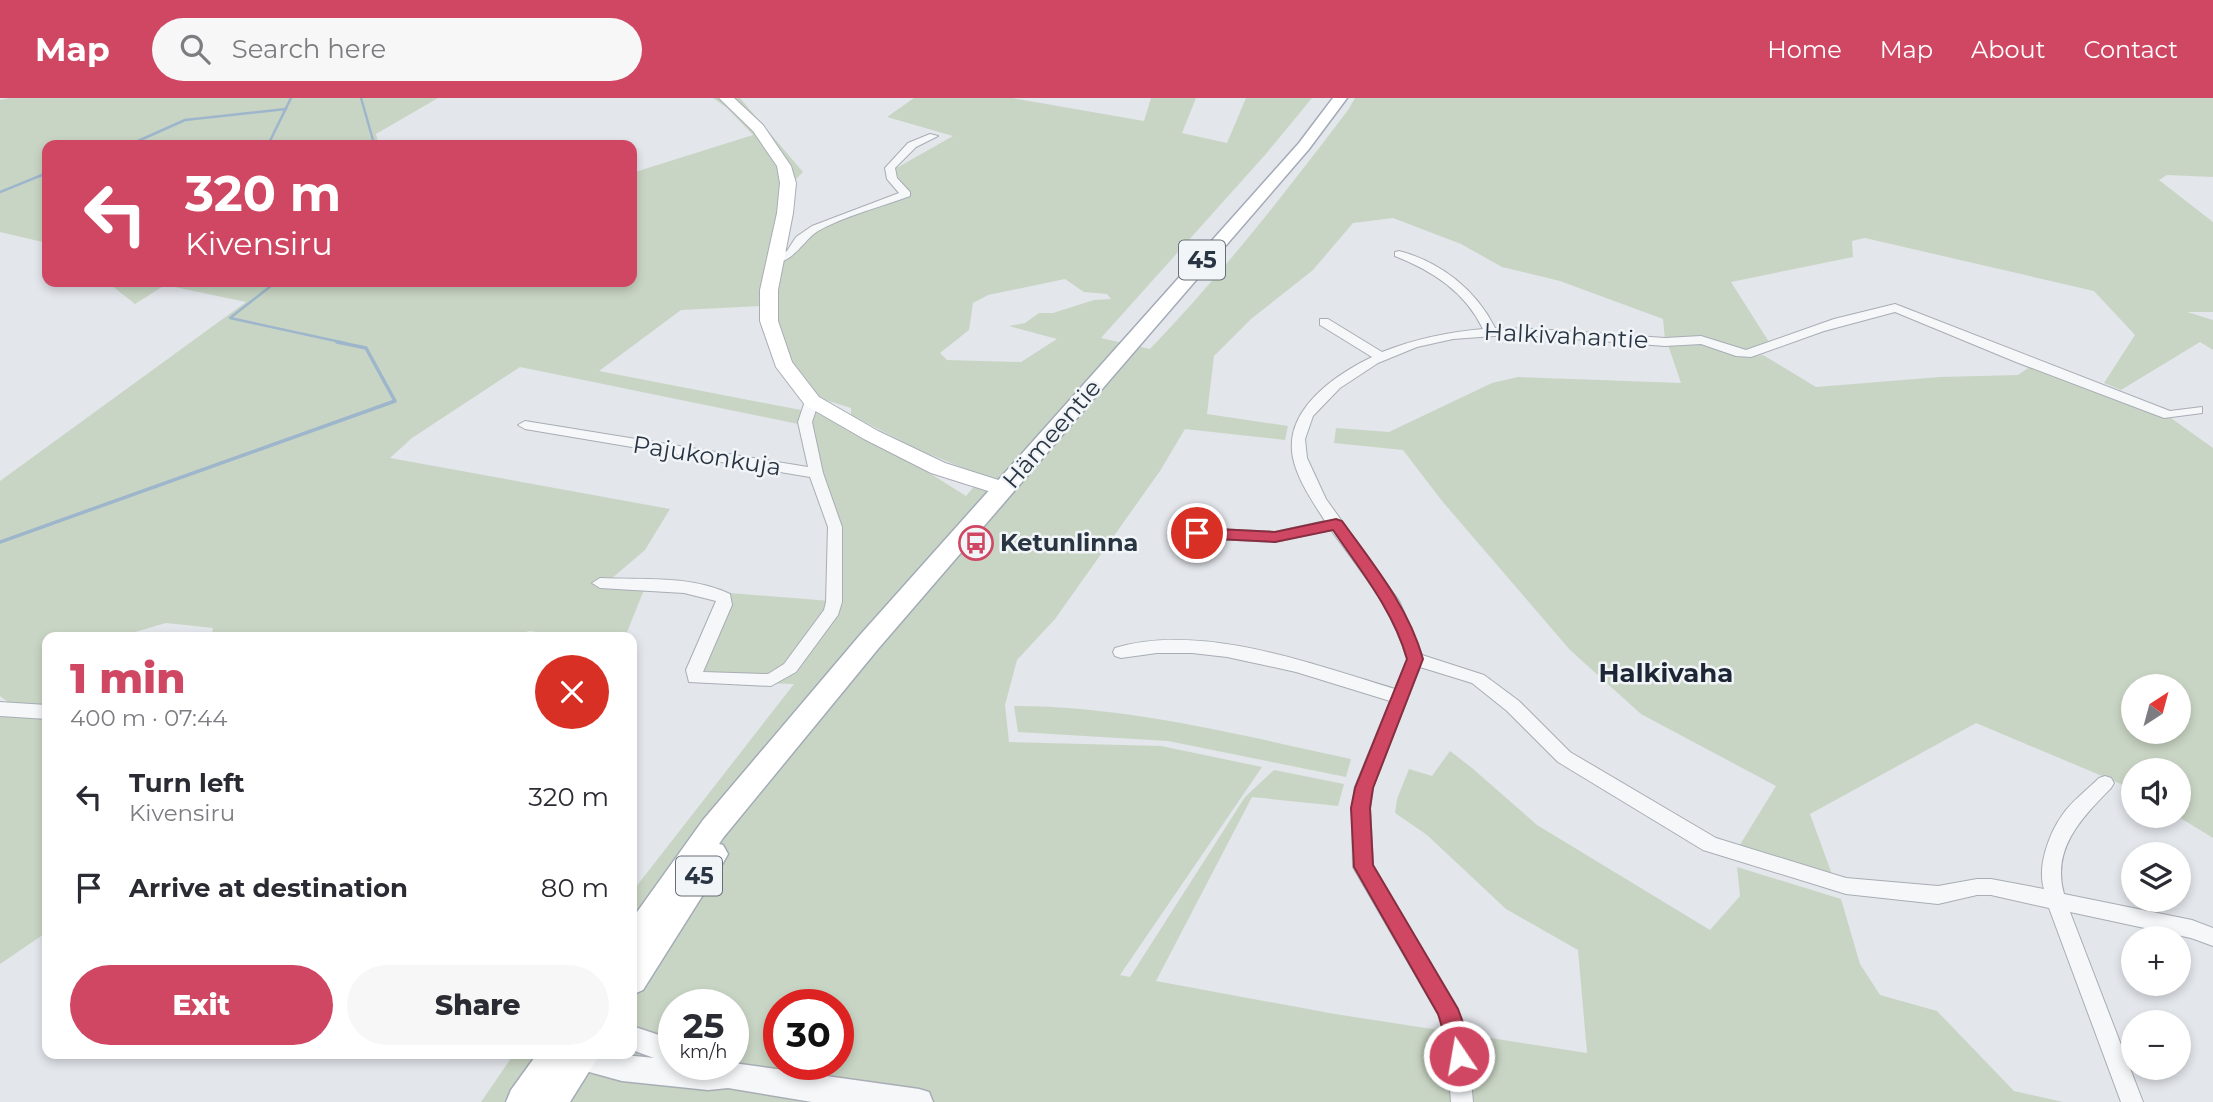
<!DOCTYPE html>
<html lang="en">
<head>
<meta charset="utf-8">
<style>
  body { margin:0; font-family:Montserrat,sans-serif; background:#f7f7f7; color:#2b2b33; height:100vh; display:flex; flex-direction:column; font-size:26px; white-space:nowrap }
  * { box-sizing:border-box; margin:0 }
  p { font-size:23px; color:#7c7c81 }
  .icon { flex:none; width:38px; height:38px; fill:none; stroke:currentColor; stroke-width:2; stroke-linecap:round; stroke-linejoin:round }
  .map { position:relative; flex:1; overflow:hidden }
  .details { position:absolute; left:42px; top:534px; width:595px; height:427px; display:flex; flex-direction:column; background:#fff; border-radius:14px; box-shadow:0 4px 10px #0003 }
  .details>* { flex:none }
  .guide { position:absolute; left:42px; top:42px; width:595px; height:147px; border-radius:14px; box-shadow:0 4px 10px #0003; background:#d04763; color:#fff; overflow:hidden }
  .needle { width:46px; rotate:36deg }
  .fabs { position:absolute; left:2121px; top:576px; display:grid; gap:14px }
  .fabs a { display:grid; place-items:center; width:70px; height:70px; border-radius:50%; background:#fff; box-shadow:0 4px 10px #0003; font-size:35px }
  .speed { position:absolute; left:658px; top:891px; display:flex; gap:14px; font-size:35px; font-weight:700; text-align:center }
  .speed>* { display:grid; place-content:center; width:91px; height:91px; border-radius:50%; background:#fff; box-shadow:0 4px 10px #0003; line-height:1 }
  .speed small { font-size:18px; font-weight:400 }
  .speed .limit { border:10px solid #d22; background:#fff; color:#111 }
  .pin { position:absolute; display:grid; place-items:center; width:60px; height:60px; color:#fff; margin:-30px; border:4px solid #fff; border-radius:50%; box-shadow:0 2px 7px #0007 }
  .me { position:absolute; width:77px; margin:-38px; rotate:348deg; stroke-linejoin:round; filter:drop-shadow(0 0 5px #0008) }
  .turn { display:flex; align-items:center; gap:24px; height:147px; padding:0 28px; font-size:32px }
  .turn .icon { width:91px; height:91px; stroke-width:2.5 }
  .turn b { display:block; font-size:49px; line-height:60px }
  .round { display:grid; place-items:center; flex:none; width:74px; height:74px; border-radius:37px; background:#f7f7f7 }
  .head { display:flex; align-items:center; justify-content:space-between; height:119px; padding:0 28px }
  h1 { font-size:42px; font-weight:800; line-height:52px; color:#d04763 }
  .cta { display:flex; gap:14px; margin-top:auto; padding:14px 28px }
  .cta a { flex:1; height:80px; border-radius:42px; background:#d04763; color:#fff; font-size:28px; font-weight:800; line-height:80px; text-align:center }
  .cta a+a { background:#f7f7f7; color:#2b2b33 }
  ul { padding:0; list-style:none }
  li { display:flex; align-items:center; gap:21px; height:91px; padding:0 28px }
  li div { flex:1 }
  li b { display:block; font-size:26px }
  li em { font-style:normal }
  header { display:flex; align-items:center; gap:42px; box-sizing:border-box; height:98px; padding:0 35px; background:#d04763; color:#fff }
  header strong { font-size:33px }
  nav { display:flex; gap:38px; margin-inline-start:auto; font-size:24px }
  .search { width:490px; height:63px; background:#f7f7f7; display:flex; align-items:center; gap:18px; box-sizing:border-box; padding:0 24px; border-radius:38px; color:#7c7c81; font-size:26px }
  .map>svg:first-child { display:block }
  .green { fill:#c9d5c4; fill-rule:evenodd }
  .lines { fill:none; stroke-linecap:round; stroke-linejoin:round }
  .stream-far1 { stroke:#9db6cb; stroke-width:2.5 }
  .stream { stroke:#9db6cb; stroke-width:3.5 }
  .minor-casing { stroke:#a8adb5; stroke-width:2 }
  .tertiary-casing { stroke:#a8adb5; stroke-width:3 }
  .secondary-casing { stroke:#a8adb5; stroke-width:2 }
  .primary-casing { stroke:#a2abb7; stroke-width:3 }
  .minor { fill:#f5f7f9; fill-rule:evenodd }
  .tertiary { fill:#f5f7f9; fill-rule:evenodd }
  .secondary { fill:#fff; fill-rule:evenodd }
  .primary { fill:#fff; fill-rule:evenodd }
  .route { fill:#d04763; stroke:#872e40; stroke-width:2 }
  .labels { text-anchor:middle; stroke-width:5; stroke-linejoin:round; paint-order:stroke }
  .shield { fill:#f2f5f8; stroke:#666f79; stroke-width:2 }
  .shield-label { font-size:23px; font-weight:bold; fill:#2a3543 }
  .street-label { font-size:24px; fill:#2a3543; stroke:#f2f5f8 }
  .poi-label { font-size:24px; font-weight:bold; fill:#2a3543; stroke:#f2f5f8; text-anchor:start }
  .neighbourhood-label { font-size:26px; font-weight:bold; fill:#1c2634; stroke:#f2f5f8 }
</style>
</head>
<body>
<header>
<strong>Map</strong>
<div class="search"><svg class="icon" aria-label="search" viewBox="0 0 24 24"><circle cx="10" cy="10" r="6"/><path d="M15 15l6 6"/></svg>Search here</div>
<nav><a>Home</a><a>Map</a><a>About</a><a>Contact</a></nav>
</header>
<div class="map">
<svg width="2213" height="1004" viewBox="0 0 2213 1004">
  <rect width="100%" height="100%" fill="#e3e6eb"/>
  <g class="green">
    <polygon points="10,0 438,0 376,36 379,47 47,47 47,145 0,134 0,2"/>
    <path d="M713,0h27l63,74 -10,10 -12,76 36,-29 94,-34 -18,-25 60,-34 -66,-19 27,-19h98l132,23 7,-23h45l-14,35 45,10 19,-45h66l-47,57 -164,183 49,11c72,-75 135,-156 198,-239l7,-12h858v79l-46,-2 -8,5 54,42v90h-26l26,8v30l-13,-8 -79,48 -17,-7 31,-48 -41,-44 -229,-53 -13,3 1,16 -122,25 38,60 -25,8 -40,-14 -39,4 -2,-21 -103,-38 -58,-14 -41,-23 -68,-26 -40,5 -40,47 -62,49 -37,37 -7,58 81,12 -3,14 -100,-11 -25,42 -105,148 -38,41 -12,45 4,37 152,4 101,21 -142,208 10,2 115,-180 29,-27 70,14 -6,22 -86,-9 -96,184 179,33 252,39 -9,-103 -72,-41 -79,-74 -32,-22 2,-14 12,-30 23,7 18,-25 22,17 65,57 173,105 30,-34 -3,-29 104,32 19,65 20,31 57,16 77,80 49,11h-1582l33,-48h118v-162l162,-208 -106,-3 42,-88 100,8 3,-65 -30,-111 -283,-58 -108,71 -22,20 280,51 -25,41 -34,29 33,11 -19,47h-57l-38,-6 -25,6h-294l2,-9 -47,-5 -48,14h-71v72l-35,-4 -12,-9v-215l246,-179 -81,-17 -30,19 -28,-22h525v-109l121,-38 -26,-27zM1065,181l19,13 23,2 4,5 -17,1 -41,13h-14l-14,10 -16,3 48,13 -36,23 -74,-2 -7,-7 29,-23 4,-27 15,-8zM760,208l33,75 29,18 29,9v7l68,35 64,26 -17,20 -51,-32 -96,-50 -10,-8 -3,5 -207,-40 82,-61zM674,906h59v60h-59zM779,906h59v60h-59z"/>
    <path d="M1705,246l40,13 18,-2 53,32 124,-10 78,-2 13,-9 140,52 42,30v390l-36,-22h2v-46h-46v19l-157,-66 -166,91 23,63 -95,-29 38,-62 -135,-72 -71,-64 -128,-149 -39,-51 -69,-7 2,-15 53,4 103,-49 26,-6 163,6 -13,-38zM2133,588h46v46h-46z"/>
    <path d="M1014,608c114,0 226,29 337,53l-5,18 -178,-36 -150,-9z"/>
    <polygon points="3,614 47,619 47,834 0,866 0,617"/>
  </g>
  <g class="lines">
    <g class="stream-far1">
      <polyline points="361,0 373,42 377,47"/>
      <polyline points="129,47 185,22 286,11"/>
      <polyline points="268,47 291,0"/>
      <polyline points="0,94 47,75"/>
      <polyline points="276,184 230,220 345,245"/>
    </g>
    <polyline class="stream" points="0,444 395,303 366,250 337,244"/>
    <g class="minor-casing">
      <g id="minor">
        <path d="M930,36l8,2 -22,11 -21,21 2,10 13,14v4c-29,11 -66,20 -92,35 -16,10 -25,34 -47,31v-4l16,-7 9,-14 16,-11 87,-33 -12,-14 -2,-11 23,-25z"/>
        <path d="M1399,153c42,11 77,39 96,77l41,1 129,9 36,-2 45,14 88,-31 61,-15 275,107 32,-4v6l-38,5 -148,-56 -121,-50 -71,19 -73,26 -15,-1 -35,-12 -36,2 -129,-10h-42l-41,3 -36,8 -39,16 -38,25 -27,28 -8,23 2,19 19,41 73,102 23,54 62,20 35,26 51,51 146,86 130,40 92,8 39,-7h14l53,10c-7,-22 5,-56 19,-75 9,-13 24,-24 36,-36l6,-2 6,2 3,5 -3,5c-29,30 -60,60 -47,106l128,26 21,8v18l-22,-8 -121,-26 73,190h-22l-72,-194 -58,-13h-14l-39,9 -92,-10 -143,-44 -145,-88 -51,-51 -35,-28 -52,-16 -47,120 -3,21 3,58 84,143 10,23 6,70h-22l-6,-70 -7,-18 -85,-147 -1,-59 3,-21 35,-86 -94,-29 -69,-15 -35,-4h-35l-36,5 -6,-2 -2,-4 2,-4c85,-26 198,16 280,41l12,-30c-15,-52 -45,-86 -76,-129l-56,12 -78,-4 -22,2 -7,-5 7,-5 22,-2 78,4 50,-11c-12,-19 -27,-40 -32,-63 -10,-48 42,-83 79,-101l-52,-32v-6h8l54,33c33,-13 66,-20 101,-23 -18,-37 -50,-58 -88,-73v-4z"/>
        <path d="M812,299l7,4 -7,21 11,51 19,54v75l-4,13 -42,57 -25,14 -82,-4 -3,-12 30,-69 -32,-8 -84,-5 -8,-5 8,-5c42,2 91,-3 130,16l2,11 -29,67 65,2 16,-10 40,-54 2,-8 2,-75 -18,-50 -285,-48 -7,-4 7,-4 283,46 -10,-45 7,-21z"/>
        <polygon points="0,604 47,607 47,621 0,618"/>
      </g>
    </g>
    <g class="tertiary-casing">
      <polygon id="tertiary" points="632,928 674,942 674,966 733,965 919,991 929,994 933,1004 812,1004 728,990 708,992 622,983 571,969 564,956 615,956 654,960 632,952"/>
    </g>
    <g class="secondary-casing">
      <polygon id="secondary" points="719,0 734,0 763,27 791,68 796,85 793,115 778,192 778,223 792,264 819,299 878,333 945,365 1011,386 1014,391 1011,396 1004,398 931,375 864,341 805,307 776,269 760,223 760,192 777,115 780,85 777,68 753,33"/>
    </g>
    <g class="primary-casing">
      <g id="primary">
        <polygon points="1333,0 1347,0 1309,51 878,551 723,740 719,746 723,747 728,756 723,765 643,892 632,897 632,821 703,722 860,537 1299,45"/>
        <polygon points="537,956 600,956 570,1004 506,1004 511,992"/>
      </g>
    </g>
    <use href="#minor" class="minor"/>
    <use href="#tertiary" class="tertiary"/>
    <use href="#secondary" class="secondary"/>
    <use href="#primary" class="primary"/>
  </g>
  <path class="route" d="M1336,421l6,2c31,43 66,85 81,138l-50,129 -3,20 3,57 85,144c6,17 16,37 9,54l-8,3 -8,-3c-6,-15 -7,-33 -13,-49l-84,-147 -3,-59 4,-20 52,-129c-14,-49 -46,-88 -74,-129l-58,12 -78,-4 -7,-5 7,-5 78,4z"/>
  <defs>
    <g id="bus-ring" transform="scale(1.75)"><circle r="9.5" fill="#f2f5f8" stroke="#d04763" stroke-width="1.5"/><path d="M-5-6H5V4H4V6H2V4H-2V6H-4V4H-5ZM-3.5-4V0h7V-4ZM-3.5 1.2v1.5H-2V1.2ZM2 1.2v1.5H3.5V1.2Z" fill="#d04763"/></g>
  </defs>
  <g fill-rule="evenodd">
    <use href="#bus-ring" x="976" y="445"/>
  </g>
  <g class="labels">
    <g class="shield">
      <rect x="1179" y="142.5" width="46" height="39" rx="5"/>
      <rect x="676" y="758.5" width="46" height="39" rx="5"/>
    </g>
    <g class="shield-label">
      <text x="1202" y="170">45</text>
      <text x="699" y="786">45</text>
    </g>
    <g class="street-label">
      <text transform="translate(1566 238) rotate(3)" y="8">Halkivahantie</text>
      <text transform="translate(1052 336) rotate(-49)" y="8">Hämeentie</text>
      <text transform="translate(707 358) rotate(9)" y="8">Pajukonkuja</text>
    </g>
    <g class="poi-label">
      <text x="1000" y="453">Ketunlinna</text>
    </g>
    <g class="neighbourhood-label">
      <text x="1666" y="584">Halkivaha</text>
    </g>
  </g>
</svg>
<div class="fabs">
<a><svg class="needle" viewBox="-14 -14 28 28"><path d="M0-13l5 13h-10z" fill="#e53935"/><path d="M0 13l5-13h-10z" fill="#7c7c81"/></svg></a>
<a><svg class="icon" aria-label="sound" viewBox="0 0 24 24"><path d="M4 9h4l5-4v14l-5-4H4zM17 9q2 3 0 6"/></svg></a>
<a><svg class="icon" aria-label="layers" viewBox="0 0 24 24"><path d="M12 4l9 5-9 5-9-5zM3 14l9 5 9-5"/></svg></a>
<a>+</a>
<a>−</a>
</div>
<div class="speed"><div>25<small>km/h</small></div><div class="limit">30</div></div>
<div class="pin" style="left:1197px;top:435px;background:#d93025"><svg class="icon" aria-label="arrive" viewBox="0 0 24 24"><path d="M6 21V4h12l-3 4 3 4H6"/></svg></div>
<svg class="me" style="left:1459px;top:958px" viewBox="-20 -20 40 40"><circle r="17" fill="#d04763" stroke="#fff" stroke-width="3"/><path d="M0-11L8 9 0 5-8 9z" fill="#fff"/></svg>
<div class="guide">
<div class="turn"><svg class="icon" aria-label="left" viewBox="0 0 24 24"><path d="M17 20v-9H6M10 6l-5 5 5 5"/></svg><div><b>320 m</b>Kivensiru</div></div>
</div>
<section class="details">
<div class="head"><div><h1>1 min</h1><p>400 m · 07:44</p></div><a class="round" style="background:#d93025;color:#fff"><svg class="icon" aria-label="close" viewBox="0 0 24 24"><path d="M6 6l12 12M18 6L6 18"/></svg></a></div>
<ul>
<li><svg class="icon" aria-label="left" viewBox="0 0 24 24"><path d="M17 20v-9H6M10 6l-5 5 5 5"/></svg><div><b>Turn left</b><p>Kivensiru</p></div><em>320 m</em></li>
<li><svg class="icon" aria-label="arrive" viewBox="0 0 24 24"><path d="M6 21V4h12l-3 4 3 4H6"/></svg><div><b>Arrive at destination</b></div><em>80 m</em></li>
</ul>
<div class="cta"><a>Exit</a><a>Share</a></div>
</section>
</div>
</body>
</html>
